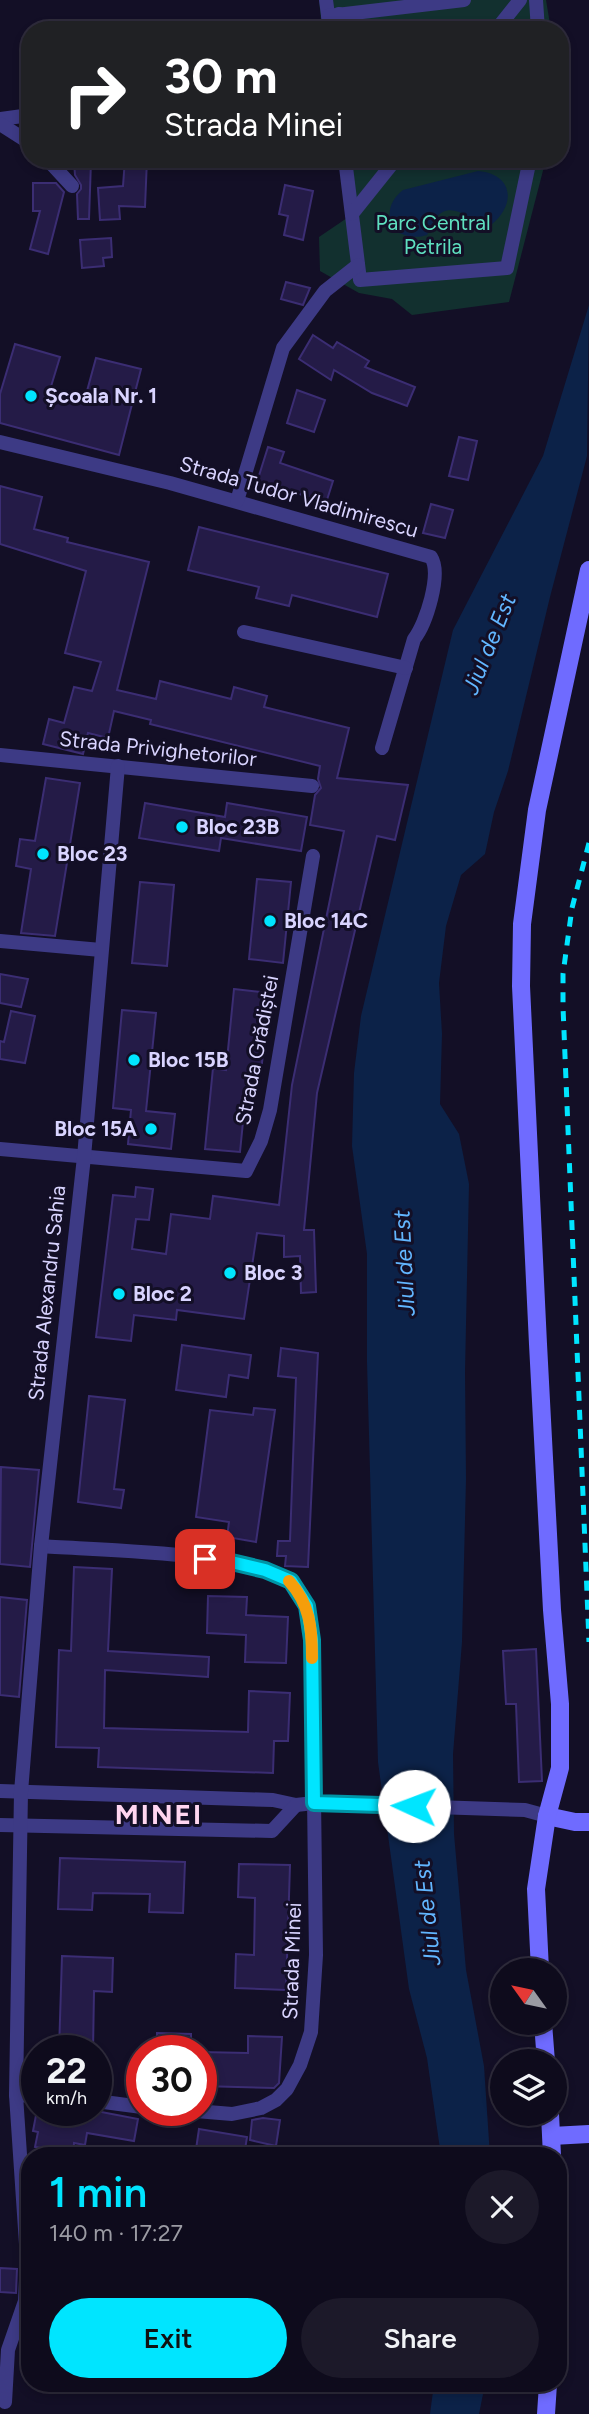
<!DOCTYPE html>
<html lang="en">
<head>
<meta charset="utf-8">
<style>
  body { margin:0; font-family:Figtree,sans-serif; background:#1c1929; color:#f1f3f6; height:100vh; display:flex; flex-direction:column; font-size:26px; white-space:nowrap }
  * { box-sizing:border-box; margin:0 }
  p { font-size:23px; color:#9b9ba3 }
  .icon { flex:none; width:38px; height:38px; fill:none; stroke:currentColor; stroke-width:2; stroke-linecap:round; stroke-linejoin:round }
  .map { position:relative; flex:1; overflow:hidden }
  .panel { position:absolute; left:21px; top:2147px; width:546px; height:245px; display:flex; flex-direction:column; background:#0e0b1c; border-radius:28px; box-shadow:0 4px 10px #0003,0 0 0 2px #2e2b3b }
  .panel>* { flex:none }
  .hud { position:absolute; left:21px; top:21px; width:548px; height:147px; border-radius:28px; box-shadow:0 4px 10px #0003,0 0 0 2px #2e2b3b; background:#202124; color:#fff; overflow:hidden }
  .needle { width:46px; rotate:303deg }
  .buttons { position:absolute; left:490px; top:1958px; display:grid; gap:14px }
  .buttons a { display:grid; place-items:center; width:77px; height:77px; border-radius:50%; background:#0e0b1c; box-shadow:0 4px 10px #0003,0 0 0 2px #2e2b3b; font-size:35px }
  .speed { position:absolute; left:21px; top:2035px; display:flex; gap:14px; font-size:35px; font-weight:700; text-align:center }
  .speed>* { display:grid; place-content:center; width:91px; height:91px; border-radius:50%; background:#0e0b1c; box-shadow:0 4px 10px #0003,0 0 0 2px #2e2b3b; line-height:1 }
  .speed small { font-size:18px; font-weight:400 }
  .speed .limit { border:10px solid #d22; background:#fff; color:#111 }
  .pin { position:absolute; display:grid; place-items:center; width:60px; height:60px; color:#fff; margin:-30px; border-radius:14px; box-shadow:0 4px 10px #0006 }
  .me { position:absolute; width:77px; margin:-38px; rotate:272deg; stroke-linejoin:round; filter:drop-shadow(0 0 5px #0008) }
  .turn { display:flex; align-items:center; gap:24px; height:147px; padding:0 28px; font-size:32px }
  .turn .icon { width:91px; height:91px; stroke-width:2.5 }
  .turn b { display:block; font-size:49px; line-height:60px }
  .round { display:grid; place-items:center; flex:none; width:74px; height:74px; border-radius:37px; background:#1c1929 }
  .head { display:flex; align-items:center; justify-content:space-between; height:119px; padding:0 28px }
  h1 { font-size:42px; font-weight:600; line-height:52px; color:#00e5ff }
  .button { display:flex; gap:14px; margin-top:auto; padding:14px 28px }
  .button a { flex:1; height:80px; border-radius:42px; background:#00e5ff; color:#111; font-size:28px; font-weight:600; line-height:80px; text-align:center }
  .button a+a { background:#1c1929; color:#f1f3f6 }
  .map>svg:first-child { display:block }
  .green { fill:#12302f }
  .water { fill:#0c2248 }
  .building { fill:#241b47; stroke:#3b2d73; stroke-width:2 }
  .lines { fill:none; stroke-linecap:round; stroke-linejoin:round }
  .street { stroke:#3d3a85; stroke-width:14 }
  .secondary { stroke:#6f6bff; stroke-width:18 }
  .rail { stroke:#00e5ff; stroke-width:5; stroke-dasharray:10 9; stroke-linecap:butt }
  .route-casing { stroke:#0095a6; stroke-width:18 }
  .route { stroke:#00e5ff; stroke-width:12 }
  .slow { stroke:#f59e0b; stroke-width:12 }
  .poi-dot { fill:#00e5ff; stroke:#130f26; stroke-width:2.5 }
  .labels { text-anchor:middle; stroke-width:6; stroke-linejoin:round; paint-order:stroke }
  .park-label { font-size:21px; fill:#5fe0c0; stroke:#130f26 }
  .poi-label { font-size:21px; font-weight:bold; fill:#d9d4ff; stroke:#130f26; text-anchor:start }
  .street-label { font-size:21px; fill:#d9d4ff; stroke:#130f26 }
  .water-label { font-size:23px; font-style:italic; fill:#62b6ff; stroke:#130f26 }
  .district-label { font-size:28px; font-weight:bold; letter-spacing:2px; fill:#ffd6f0; stroke:#130f26 }
</style>
</head>
<body>
<div class="map">
<svg width="589" height="2414" viewBox="0 0 589 2414">
  <rect width="100%" height="100%" fill="#130f26"/>
  <g class="green">
    <polygon points="319,0 546,0 551,30 322,30"/>
    <polygon points="339,159 546,159 509,302 412,315 392,299 359,293 320,271 319,237 347,218"/>
  </g>
  <g class="water">
    <path d="M478,171c35,3 39,33 13,54l-11,1c-12,-11 -32,-25 -45,-7 -3,5 -5,11 -8,16 -12,4 -21,1 -33,-4 -8,-16 -5,-30 9,-41z"/>
    <polygon points="589,305 587,456 550,597 508,771 494,812 485,854 461,875 446,926 439,983 442,1034 440,1104 459,1134 469,1184 465,1372 466,1479 462,1642 453,1754 454,1834 466,1970 484,2066 490,2156 441,2156 427,2058 409,1989 378,1762 367,1362 367,1254 352,1146 354,1073 361,1016 453,630 543,456"/>
    <polygon points="434,2384 485,2384 479,2414 430,2414"/>
  </g>
  <g class="building">
    <polygon points="125,159 147,159 145,207 119,206 120,219 100,220 98,188 123,186"/>
    <polygon points="91,161 89,219 78,219 77,194 81,189 81,185 75,175 74,162"/>
    <polygon points="33,183 56,183 64,192 48,254 30,249 40,211 33,211"/>
    <polygon points="285,185 313,191 303,240 284,235 288,216 279,214"/>
    <polygon points="111,238 112,257 103,258 104,266 82,268 80,240"/>
    <polygon points="286,282 310,288 303,305 281,299"/>
    <polygon points="313,335 333,348 337,342 369,361 365,367 415,387 407,406 372,393 334,370 331,380 299,359"/>
    <polygon points="15,344 60,357 49,393 84,402 96,358 141,369 119,455 0,423 0,394"/>
    <polygon points="297,390 325,400 314,432 287,423"/>
    <polygon points="459,437 477,441 468,480 449,476"/>
    <polygon points="268,447 284,452 280,463 333,481 326,503 273,485 271,490 256,485"/>
    <polygon points="0,486 42,497 34,529 68,538 67,542 149,562 117,690 156,699 160,681 231,699 234,687 267,696 264,707 349,728 337,778 408,785 395,840 377,836 317,1093 304,1230 314,1230 316,1292 301,1293 300,1256 284,1257 284,1236 257,1233 244,1319 177,1310 176,1320 134,1315 131,1341 96,1337 113,1195 135,1197 136,1187 153,1189 149,1220 136,1219 132,1249 166,1254 171,1214 210,1219 213,1196 279,1205 292,1085 344,831 310,825 315,795 321,788 318,779 320,766 150,724 151,720 114,711 108,738 88,733 83,754 43,744 49,719 64,723 74,687 92,691 101,662 65,653 86,571 0,544"/>
    <polygon points="431,504 453,510 445,538 423,533"/>
    <polygon points="199,527 388,574 377,617 292,595 289,606 256,598 259,587 188,570"/>
    <polygon points="46,778 80,783 55,936 21,933 31,869 16,866 20,839 35,841"/>
    <polygon points="145,803 225,817 227,803 307,817 301,851 221,838 219,851 139,838"/>
    <polygon points="257,879 291,882 283,963 249,959"/>
    <polygon points="140,882 174,885 167,966 132,963"/>
    <polygon points="0,974 28,979 21,1007 0,1003"/>
    <polygon points="234,989 269,993 261,1073 248,1072 240,1152 205,1149 213,1068 226,1070"/>
    <polygon points="122,1010 156,1013 146,1111 175,1114 171,1149 128,1144 131,1110 113,1108"/>
    <polygon points="11,1011 35,1016 25,1063 0,1059 0,1041 4,1042"/>
    <polygon points="182,1345 251,1355 248,1378 229,1375 226,1397 176,1390"/>
    <polygon points="281,1348 318,1353 308,1567 285,1566 286,1556 277,1556 278,1541 290,1541 296,1378 278,1376"/>
    <polygon points="89,1396 125,1400 114,1489 124,1490 121,1508 78,1502"/>
    <polygon points="254,1408 275,1410 256,1542 227,1537 229,1522 196,1517 210,1410 253,1415"/>
    <polygon points="1,1467 39,1470 30,1567 0,1564"/>
    <polygon points="74,1567 112,1569 108,1651 209,1657 208,1677 105,1670 104,1728 248,1732 249,1691 290,1693 288,1741 274,1741 273,1773 98,1767 99,1748 56,1747 59,1650 71,1651"/>
    <polygon points="208,1596 247,1597 246,1615 288,1617 286,1663 245,1662 246,1635 207,1633"/>
    <polygon points="0,1597 27,1600 19,1697 0,1695"/>
    <polygon points="536,1649 542,1781 519,1782 516,1704 506,1704 503,1651"/>
    <polygon points="60,1858 185,1862 183,1913 149,1912 150,1894 93,1893 92,1910 58,1909"/>
    <polygon points="239,1864 290,1865 286,1990 235,1988 236,1954 254,1955 255,1898 238,1897"/>
    <polygon points="62,1956 113,1958 112,1992 94,1991 93,2051 59,2051"/>
    <polygon points="157,2033 191,2034 191,2051 157,2051"/>
    <polygon points="248,2036 282,2037 279,2083 274,2088 201,2086 201,2052 248,2053"/>
    <polygon points="37,2110 91,2110 138,2119 134,2141 87,2133 85,2145 74,2143 73,2156 42,2156 42,2148 35,2147 38,2132 33,2131"/>
    <polygon points="263,2118 280,2120 276,2146 250,2140 252,2120"/>
    <polygon points="199,2129 247,2137 244,2156 195,2156"/>
    <polygon points="0,2268 17,2269 16,2293 0,2292"/>
  </g>
  <g class="lines">
    <g class="street">
      <polyline points="326,0 330,30"/>
      <polyline points="536,0 538,30"/>
      <polyline points="339,14 360,30"/>
      <polyline points="328,16 464,0"/>
      <polyline points="496,30 520,0"/>
      <polyline points="0,119 30,115"/>
      <polyline points="0,124 30,143"/>
      <polyline points="47,159 72,186"/>
      <polyline points="345,159 360,280 507,268 530,159"/>
      <polyline points="352,214 396,159"/>
      <path d="M0,442l170,41 261,74c11,17 -5,67 -17,82l-32,109"/>
      <polyline points="237,501 283,348 325,291 358,265"/>
      <polyline points="244,632 406,668"/>
      <polyline points="0,755 312,786"/>
      <polyline points="0,941 101,950"/>
      <polyline points="0,1149 246,1171 261,1141 270,1110 313,856"/>
      <path d="M41,1546c52,4 211,6 249,35 18,14 19,39 22,59l4,315 -5,77 -11,33 -13,24 -11,11 -15,8 -29,6 -48,-4"/>
      <polyline points="0,1791 273,1800 296,1805 314,1803 525,1810 547,1816"/>
      <polyline points="0,1825 272,1831 296,1805"/>
      <polyline points="16,2095 37,2096"/>
      <polyline points="96,2101 142,2107"/>
      <polyline points="5,2402 8,2350 25,2301 27,2259 16,2095 21,1792 41,1546 84,1157 118,766"/>
    </g>
    <g class="secondary">
      <polyline points="547,1816 575,1822 589,1822"/>
      <polyline points="540,1970 536,1889 547,1816 560,1768 560,1704 552,1610 538,1344 521,986 522,924 537,810 589,570"/>
      <polyline points="543,2023 546,2062"/>
      <polyline points="550,2114 552,2156"/>
      <polyline points="552,2136 589,2134"/>
      <polyline points="546,2414 548,2384"/>
    </g>
    <polyline class="rail" points="589,843 572,908 563,974 563,1007 589,1642"/>
  </g>
  <g class="lines">
    <g class="route-casing">
      <polyline id="route" points="205,1559 223,1560 265,1570 291,1581 307,1606 312,1640 314,1803 414,1806"/>
    </g>
    <use href="#route" class="route"/>
    <path class="slow" d="M289,1581c21,23 23,47 23,77"/>
  </g>
  <g class="poi-dot">
    <circle cx="31" cy="396" r="7"/>
    <circle cx="182" cy="827" r="7"/>
    <circle cx="43" cy="854" r="7"/>
    <circle cx="270" cy="921" r="7"/>
    <circle cx="134" cy="1060" r="7"/>
    <circle cx="151" cy="1129" r="7"/>
    <circle cx="230" cy="1273" r="7"/>
    <circle cx="119" cy="1294" r="7"/>
  </g>
  <g class="labels">
    <g class="park-label">
      <text x="433" y="230">Parc Central<tspan x="433" dy="24">Petrila</tspan></text>
    </g>
    <g class="poi-label">
      <text x="45" y="403">Școala Nr. 1</text>
      <text x="196" y="834">Bloc 23B</text>
      <text x="57" y="861">Bloc 23</text>
      <text x="284" y="928">Bloc 14C</text>
      <text x="148" y="1067">Bloc 15B</text>
      <text x="137" y="1136" text-anchor="end">Bloc 15A</text>
      <text x="244" y="1280">Bloc 3</text>
      <text x="133" y="1301">Bloc 2</text>
    </g>
    <g class="street-label">
      <text transform="translate(299 497) rotate(16)" y="7">Strada Tudor Vladimirescu</text>
      <text transform="translate(158 749) rotate(6)" y="7">Strada Privighetorilor</text>
      <text transform="translate(257 1050) rotate(-79)" y="7">Strada Grădiștei</text>
      <text transform="translate(47 1293) rotate(-84)" y="7">Strada Alexandru Sahia</text>
      <text transform="translate(292 1961) rotate(-88)" y="7">Strada Minei</text>
    </g>
    <g class="water-label">
      <text transform="translate(489 644) rotate(-68)" y="8">Jiul de Est</text>
      <text transform="translate(404 1263) rotate(-93)" y="8">Jiul de Est</text>
      <text transform="translate(427 1913) rotate(-96)" y="8">Jiul de Est</text>
    </g>
    <g class="district-label">
      <text x="159" y="1824">MINEI</text>
    </g>
  </g>
</svg>
<div class="buttons">
<a><svg class="needle" viewBox="-14 -14 28 28"><path d="M0-13l5 13h-10z" fill="#e53935"/><path d="M0 13l5-13h-10z" fill="#9b9ba3"/></svg></a>
<a><svg class="icon" aria-label="layers" viewBox="0 0 24 24"><path d="M12 4l9 5-9 5-9-5zM3 14l9 5 9-5"/></svg></a>
</div>
<div class="speed"><div>22<small>km/h</small></div><div class="limit">30</div></div>
<div class="pin" style="left:205px;top:1559px;background:#d93025"><svg class="icon" aria-label="arrive" viewBox="0 0 24 24"><path d="M6 21V4h12l-3 4 3 4H6"/></svg></div>
<svg class="me" style="left:414px;top:1806px" viewBox="-20 -20 40 40"><circle r="19" fill="#fff"/><path d="M0-13L10 11 0 6-10 11z" fill="#00e5ff"/></svg>
<div class="hud">
<div class="turn"><svg class="icon" aria-label="right" viewBox="0 0 24 24"><path d="M7 20v-9h11M14 6l5 5-5 5"/></svg><div><b>30 m</b>Strada Minei</div></div>
</div>
<section class="panel">
<div class="head"><div><h1>1 min</h1><p>140 m · 17:27</p></div><a class="round"><svg class="icon" aria-label="close" viewBox="0 0 24 24"><path d="M6 6l12 12M18 6L6 18"/></svg></a></div>
<div class="button"><a>Exit</a><a>Share</a></div>
</section>
</div>
</body>
</html>
